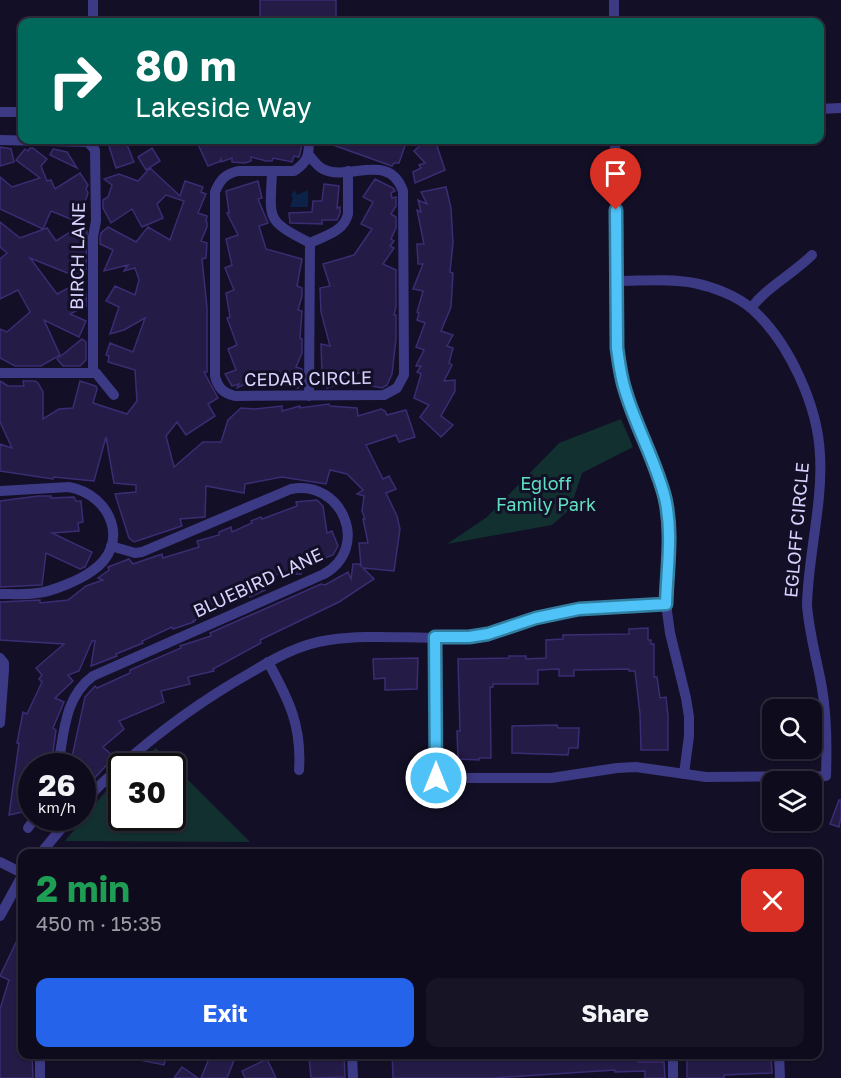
<!DOCTYPE html>
<html lang="en">
<head>
<meta charset="utf-8">
<style>
  body { margin:0; font-family:"Golos Text",sans-serif; background:#171425; color:#f1f3f6; height:100vh; display:flex; flex-direction:column; font-size:22px; white-space:nowrap }
  * { box-sizing:border-box; margin:0 }
  p { font-size:20px; color:#9b9ba3 }
  .icon { flex:none; width:33px; height:33px; fill:none; stroke:currentColor; stroke-width:2; stroke-linecap:round; stroke-linejoin:round }
  .map { position:relative; flex:1; overflow:hidden }
  .drawer { position:absolute; left:18px; top:849px; width:804px; height:210px; display:flex; flex-direction:column; background:#0e0b1c; border-radius:12px; box-shadow:0 2px 4px #0004,0 0 0 2px #2e2b3b }
  .drawer>* { flex:none }
  .banner { position:absolute; left:18px; top:18px; width:806px; height:126px; border-radius:12px; box-shadow:0 2px 4px #0004,0 0 0 2px #2e2b3b; background:#00695c; color:#fff; overflow:hidden }
  .tools { position:absolute; left:762px; top:699px; display:grid; gap:12px }
  .tools a { display:grid; place-items:center; width:60px; height:60px; border-radius:12px; background:#0e0b1c; box-shadow:0 2px 4px #0004,0 0 0 2px #2e2b3b; font-size:30px }
  .speed { position:absolute; left:18px; top:753px; display:flex; gap:12px; font-size:30px; font-weight:700; text-align:center }
  .speed>* { display:grid; place-content:center; width:78px; height:78px; border-radius:50%; background:#0e0b1c; box-shadow:0 2px 4px #0004,0 0 0 2px #2e2b3b; line-height:1 }
  .speed small { font-size:15px; font-weight:400 }
  .speed .limit { border:3px solid #111; border-radius:9px; background:#fff; color:#111 }
  .pin { position:absolute; display:grid; place-items:center; width:51px; height:51px; color:#fff; margin:-62px -26px; border-radius:50% 50% 50% 0; rotate:-45deg; box-shadow:0 0 6px #0007 }
  .pin .icon { rotate:45deg }
  .me { position:absolute; width:66px; margin:-33px; rotate:0deg; stroke-linejoin:round; filter:drop-shadow(0 0 4px #0008) }
  .turn { display:flex; align-items:center; gap:21px; height:126px; padding:0 18px; font-size:27px }
  .turn .icon { width:78px; height:78px; stroke-width:2.5 }
  .turn b { display:block; font-size:42px; line-height:51px }
  .round { display:grid; place-items:center; flex:none; width:63px; height:63px; border-radius:12px; background:#171425 }
  .head { display:flex; align-items:center; justify-content:space-between; height:102px; padding:0 18px }
  h1 { font-size:36px; font-weight:700; line-height:45px; color:#1e9e55 }
  .action { display:flex; gap:12px; margin-top:auto; padding:12px 18px }
  .action a { flex:1; height:69px; border-radius:12px; background:#2563eb; color:#fff; font-size:24px; font-weight:700; line-height:69px; text-align:center }
  .action a+a { background:#171425; color:#f1f3f6 }
  .map>svg:first-child { display:block }
  .green { fill:#12302f }
  .water { fill:#0c2248 }
  .building { fill:#241b47; stroke:#3b2d73; stroke-width:1.5 }
  .lines { fill:none; stroke-linecap:round; stroke-linejoin:round }
  .street { stroke:#3d3a85; stroke-width:10 }
  .route-casing { stroke:#337fa1; stroke-width:15 }
  .route { stroke:#4fc3f7; stroke-width:10 }
  .labels { text-anchor:middle; stroke-width:6; stroke-linejoin:round; paint-order:stroke }
  .street-label { font-size:18px; fill:#d9d4ff; stroke:#130f26 }
  .park-label { font-size:18px; fill:#5fe0c0; stroke:#130f26 }
</style>
</head>
<body>
<div class="map">
<svg width="841" height="1078" viewBox="0 0 841 1078">
  <rect width="100%" height="100%" fill="#130f26"/>
  <g class="green">
    <polygon points="621,419 633,447 582,473 570,509 552,525 447,544 487,517 559,443"/>
    <polygon points="156,748 250,842 65,841 106,791 121,778 122,818 172,818 172,766 135,766"/>
  </g>
  <polygon class="water" points="294,190 297,195 308,190 308,207 290,207 293,198 291,195"/>
  <g class="building">
    <polygon points="260,0 336,0 336,21 260,22"/>
    <polygon points="107,140 125,140 134,162 116,168"/>
    <polygon points="196,140 302,140 301,149 299,157 294,156 292,162 273,158 272,161 266,161 251,157 251,161 245,163 232,162 232,158 221,162 221,159 219,162 208,166"/>
    <polygon points="319,140 407,140 399,163 394,163 392,166"/>
    <polygon points="426,140 446,140 437,146 445,170 415,183 413,172 421,168 419,165 425,163 414,151"/>
    <polygon points="0,147 11,149 14,162 0,166"/>
    <polygon points="30,148 33,148 47,159 41,166 47,181 51,180 55,189 80,173 88,185 86,189 88,193 78,222 51,211 43,229 0,209 0,177 12,187 40,178 16,160 25,149 28,151"/>
    <polygon points="152,148 160,161 146,170 138,157"/>
    <polygon points="53,149 67,152 77,168 50,155"/>
    <polygon points="150,168 180,196 185,181 203,187 201,192 206,194 198,213 207,216 206,221 207,222 207,227 201,241 207,243 206,258 202,259 207,308 207,372 204,372 218,398 208,404 215,416 186,435 177,422 166,436 174,467 203,442 221,442 228,420 241,408 255,409 282,406 282,411 300,406 300,408 329,404 330,406 357,408 358,416 381,409 385,411 387,415 406,410 415,437 399,442 396,435 366,445 383,479 389,476 396,489 386,493 397,516 400,529 394,571 363,568 374,579 339,602 260,640 261,643 213,669 214,671 188,677 190,684 161,691 164,702 119,721 124,729 103,747 114,757 89,784 82,781 82,766 70,766 85,697 95,686 97,688 130,673 130,670 181,648 180,646 211,636 210,633 321,584 325,585 348,572 351,579 353,564 359,564 361,566 359,543 368,543 363,519 365,519 362,511 364,496 357,494 363,490 347,474 330,470 326,484 282,477 245,484 244,493 206,486 205,517 180,519 182,526 134,542 129,538 115,494 136,492 136,485 114,483 106,437 94,481 54,477 53,479 0,471 0,444 12,448 0,422 0,381 8,386 24,386 23,381 35,381 38,383 43,392 43,419 59,409 73,408 80,381 96,386 97,389 93,403 127,414 137,401 135,370 108,362 109,356 106,355 110,343 133,352 145,318 124,330 110,334 119,307 106,301 115,286 135,295 139,280 135,268 124,271 128,265 104,271 113,250 100,244 100,238 101,233 108,227 136,242 148,227 170,240 184,201 166,195 157,204 163,218 142,227 132,209 111,223 103,208 103,200 108,197 112,185 104,179 119,174 138,181"/>
    <polygon points="375,179 393,188 395,191 391,193 392,198 396,197 396,206 391,214 396,217 396,228 391,239 394,241 390,246 394,248 383,264 396,270 396,307 394,315 396,315 396,339 392,374 387,385 382,388 361,384 362,372 336,380 338,385 327,388 322,374 321,344 330,346 321,312 320,288 330,286 323,264 354,255 372,229 361,224 373,202 363,197"/>
    <polygon points="258,181 262,198 258,199 268,223 259,226 266,249 302,259 297,286 302,288 302,296 298,310 302,311 300,338 302,339 302,353 296,367 302,369 302,379 298,388 258,378 237,388 239,384 232,386 225,374 236,370 228,349 237,345 227,318 230,317 226,293 234,290 225,268 232,265 226,239 238,235 227,213 229,213 226,191"/>
    <polygon points="324,184 339,186 337,208 340,207 340,213 337,220 322,220 322,224 290,223 289,213 312,212 313,201 322,201"/>
    <polygon points="446,187 451,208 453,243 450,272 453,273 451,307 441,331 453,335 447,346 453,348 449,363 452,365 444,381 455,380 455,391 441,416 453,425 441,437 420,417 429,405 414,398 421,374 417,372 421,366 416,366 424,350 416,347 425,323 417,320 419,313 417,312 423,291 413,289 423,264 418,264 417,244 424,244 417,210 421,212 418,200 427,204 421,192"/>
    <polygon points="0,222 20,238 47,228 56,241 78,227 87,231 86,269 80,278 30,258 57,294 78,283 86,294 86,306 70,314 86,321 79,337 44,320 60,355 41,366 15,366 0,358 0,329 7,332 30,312 18,290 0,299 0,259 7,253 0,247"/>
    <polygon points="82,339 86,342 86,360 80,366 63,366 57,359"/>
    <polygon points="38,496 51,496 51,498 74,497 76,501 81,501 83,522 78,523 79,531 52,533 92,552 85,567 80,569 46,553 42,585 0,587 0,501"/>
    <polygon points="317,500 323,506 327,533 332,531 338,546 333,555 301,567 301,574 259,575 265,590 250,597 248,593 218,605 220,609 193,621 194,622 173,629 172,627 142,641 143,643 116,654 117,656 91,666 95,641 92,641 79,671 68,675 73,681 55,698 64,702 53,728 56,730 51,766 32,766 32,810 9,815 19,743 17,743 23,712 27,714 42,682 39,679 42,675 36,668 64,644 0,640 0,602 40,600 40,603 68,600 86,586 103,580 98,578 109,570 108,567 129,559 133,564 162,554 163,558 199,547 197,541 219,535 219,532 231,527 232,532 252,523 251,521 261,517 262,519 297,506 296,502"/>
    <polygon points="648,628 648,640 651,640 651,644 654,644 654,677 657,677 660,698 666,697 668,716 668,750 641,750 640,714 635,671 629,671 629,669 574,670 574,676 559,676 559,669 538,670 538,684 493,684 493,687 490,687 491,758 479,758 479,760 458,759 457,731 460,731 458,659 509,658 509,656 526,656 526,659 546,658 546,640 563,639 563,635 629,634 629,629"/>
    <polygon points="418,658 417,689 385,690 385,678 374,679 373,659"/>
    <polygon points="557,725 558,728 579,728 578,748 569,748 568,755 512,753 512,726"/>
    <polygon points="839,800 841,800 841,817 839,827 830,824"/>
    <polygon points="22,930 22,1054 32,1054 33,1078 0,1078 0,1009 9,980 0,976"/>
    <polygon points="134,1054 167,1054 164,1065 134,1059"/>
    <polygon points="211,1054 232,1054 231,1057 235,1058 227,1078 201,1078"/>
    <polygon points="333,1054 344,1054 345,1077 311,1078 309,1056"/>
    <polygon points="392,1054 638,1054 638,1062 664,1062 665,1078 645,1078 645,1071 615,1072 615,1070 492,1078 393,1078"/>
    <polygon points="687,1054 771,1054 772,1073 724,1075 724,1078 687,1078"/>
    <polygon points="267,1059 276,1078 245,1078 242,1071"/>
    <polygon points="182,1067 198,1078 174,1078"/>
  </g>
  <g class="lines">
    <g class="street">
      <polyline points="93,0 93,22"/>
      <polyline points="614,0 614,22"/>
      <polyline points="819,109 841,108"/>
      <polyline points="0,112 22,112"/>
      <polyline points="0,140 88,142 95,150 96,221 93,237 93,373"/>
      <path d="M309,140c0,15 -1,22 -15,31h-56c-13,3 -18,9 -23,21v184c3,12 8,17 20,20l149,-1 13,-7 7,-13 -1,-184c-14,-40 -54,-9 -80,-22 -6,-3 -10,-9 -14,-14"/>
      <polyline points="615,140 617,348 626,395 660,480 669,517 670,537 666,604 670,633 686,698 689,717 689,736 684,774"/>
      <path d="M272,172c-2,48 -7,48 38,71 14,-7 34,-11 38,-29v-43"/>
      <path d="M751,308c17,-22 42,-34 61,-53"/>
      <polyline points="0,373 96,373 114,395"/>
      <polyline points="309,396 310,243"/>
      <path d="M0,491l69,-4c43,8 62,58 23,84 -12,9 -41,21 -55,22 -12,2 -25,1 -37,1"/>
      <path d="M435,637l1,141h115l66,-10 19,-1 70,10 120,-1c1,-29 1,-59 -4,-88 -5,-28 -13,-55 -15,-83 1,-49 16,-102 13,-150 -2,-49 -31,-113 -68,-146 -15,-13 -38,-22 -58,-26 -25,-5 -52,-2 -78,-2"/>
      <polyline points="0,658 4,663 4,670 0,723"/>
      <path d="M268,662c21,38 34,64 31,108"/>
      <path d="M58,766c6,-32 6,-69 35,-90l231,-102c47,-26 18,-95 -33,-85l-149,63 -7,1 -24,-7"/>
      <path d="M82,803c50,-51 106,-95 168,-130 25,-15 50,-29 79,-33 47,-7 95,1 141,-4 31,-3 58,-17 88,-23 35,-8 73,-7 108,-9"/>
      <polyline points="28,828 35,818"/>
      <polyline points="40,854 70,818"/>
      <polyline points="0,862 22,873"/>
      <polyline points="0,916 22,876"/>
      <polyline points="40,1054 40,1078"/>
      <polyline points="352,1054 353,1078"/>
      <polyline points="673,1054 673,1078"/>
      <polyline points="779,1054 780,1078"/>
    </g>
  </g>
  <g class="lines">
    <g class="route-casing">
      <path id="route" d="M436,778l-1,-141h34l19,-3 48,-16 43,-9 87,-5c1,-36 7,-71 -1,-106 -9,-36 -28,-69 -39,-105 -5,-14 -7,-30 -9,-45l-1,-138"/>
    </g>
    <use href="#route" class="route"/>
  </g>
  <g class="labels">
    <g class="street-label">
      <text transform="translate(78 256) rotate(-89)" y="6">BIRCH LANE</text>
      <text transform="translate(308 379) rotate(-1)" y="6">CEDAR CIRCLE</text>
      <text transform="translate(797 530) rotate(-85)" y="6">EGLOFF CIRCLE</text>
      <text transform="translate(258 583) rotate(-25)" y="6">BLUEBIRD LANE</text>
    </g>
    <g class="park-label">
      <text x="546" y="490">Egloff<tspan x="546" dy="21">Family Park</tspan></text>
    </g>
  </g>
</svg>
<div class="tools">
<a><svg class="icon" aria-label="search" viewBox="0 0 24 24"><circle cx="10" cy="10" r="6"/><path d="M15 15l6 6"/></svg></a>
<a><svg class="icon" aria-label="layers" viewBox="0 0 24 24"><path d="M12 4l9 5-9 5-9-5zM3 14l9 5 9-5"/></svg></a>
</div>
<div class="speed"><div>26<small>km/h</small></div><div class="limit">30</div></div>
<div class="pin" style="left:616px;top:210px;background:#d93025"><svg class="icon" aria-label="arrive" viewBox="0 0 24 24"><path d="M6 21V4h12l-3 4 3 4H6"/></svg></div>
<svg class="me" style="left:436px;top:778px" viewBox="-20 -20 40 40"><circle r="17" fill="#4fc3f7" stroke="#fff" stroke-width="3"/><path d="M0-11L8 9 0 5-8 9z" fill="#fff"/></svg>
<div class="banner">
<div class="turn"><svg class="icon" aria-label="right" viewBox="0 0 24 24"><path d="M7 20v-9h11M14 6l5 5-5 5"/></svg><div><b>80 m</b>Lakeside Way</div></div>
</div>
<section class="drawer">
<div class="head"><div><h1>2 min</h1><p>450 m · 15:35</p></div><a class="round" style="background:#d93025;color:#fff"><svg class="icon" aria-label="close" viewBox="0 0 24 24"><path d="M6 6l12 12M18 6L6 18"/></svg></a></div>
<div class="action"><a>Exit</a><a>Share</a></div>
</section>
</div>
</body>
</html>
